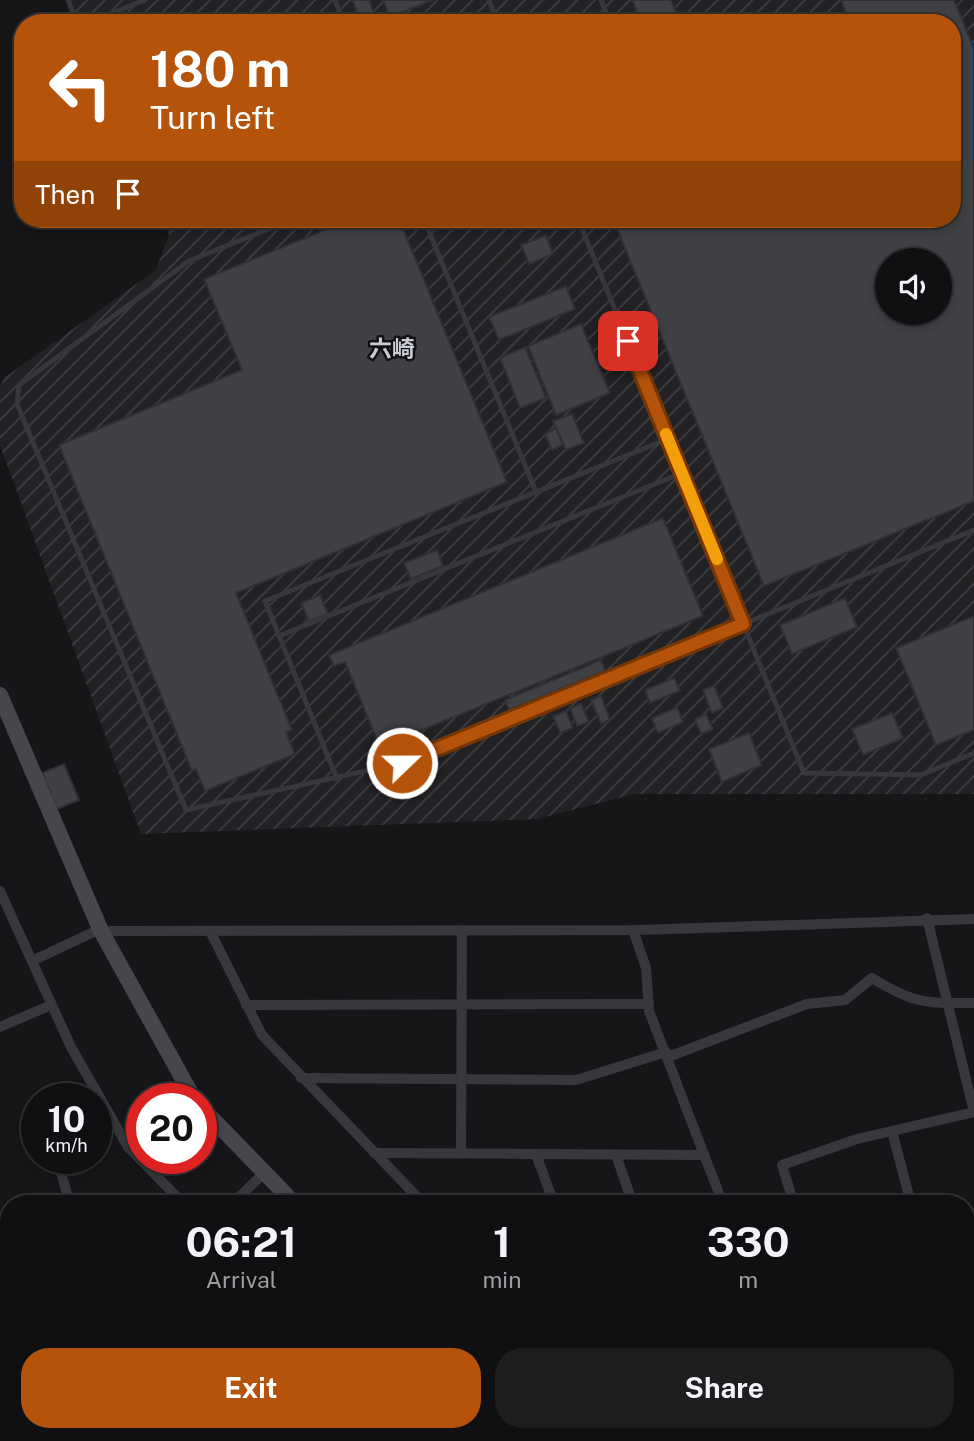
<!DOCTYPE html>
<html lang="en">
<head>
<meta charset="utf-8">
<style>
  body { margin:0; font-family:"Public Sans","Noto Sans JP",sans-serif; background:#1e1e20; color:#f1f3f6; height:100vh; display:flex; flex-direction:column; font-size:26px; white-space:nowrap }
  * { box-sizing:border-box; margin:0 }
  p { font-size:23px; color:#9c9d9f }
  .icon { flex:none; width:38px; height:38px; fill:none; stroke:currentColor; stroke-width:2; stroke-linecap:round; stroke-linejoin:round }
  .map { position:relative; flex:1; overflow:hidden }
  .drawer { position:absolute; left:0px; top:1195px; width:975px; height:247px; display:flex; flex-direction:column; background:#101012; border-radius:28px 28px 0 0; box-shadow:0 4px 10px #0003,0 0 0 2px #303032 }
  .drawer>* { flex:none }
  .hud { position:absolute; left:14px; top:14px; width:947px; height:214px; border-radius:28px; box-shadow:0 4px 10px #0003,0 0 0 2px #303032; background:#b45309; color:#fff; overflow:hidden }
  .buttons { position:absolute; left:875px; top:248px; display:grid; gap:14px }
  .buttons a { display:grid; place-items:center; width:77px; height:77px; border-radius:50%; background:#101012; box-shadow:0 4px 10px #0003,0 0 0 2px #303032; font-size:35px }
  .speed { position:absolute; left:21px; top:1083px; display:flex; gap:14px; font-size:35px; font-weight:700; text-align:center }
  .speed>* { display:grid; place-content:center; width:91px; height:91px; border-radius:50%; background:#101012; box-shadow:0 4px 10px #0003,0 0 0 2px #303032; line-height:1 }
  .speed small { font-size:18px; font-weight:400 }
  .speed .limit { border:10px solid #d22; background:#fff; color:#111 }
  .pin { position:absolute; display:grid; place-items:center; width:60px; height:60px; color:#fff; margin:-30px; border-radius:14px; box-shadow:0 4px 10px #0006 }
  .me { position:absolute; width:77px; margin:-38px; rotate:68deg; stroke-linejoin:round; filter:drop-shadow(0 0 5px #0008) }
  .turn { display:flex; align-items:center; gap:24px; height:147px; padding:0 21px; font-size:32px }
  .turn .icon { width:91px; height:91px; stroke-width:2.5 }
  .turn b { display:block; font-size:49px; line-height:60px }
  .then { display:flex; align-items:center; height:66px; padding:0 21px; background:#0003; gap:14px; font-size:26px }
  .eta { display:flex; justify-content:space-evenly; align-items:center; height:119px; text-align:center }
  .eta b { font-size:42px; font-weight:700; line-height:49px }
  .button { display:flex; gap:14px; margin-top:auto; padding:14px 21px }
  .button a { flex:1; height:80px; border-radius:28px; background:#b45309; color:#fff; font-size:28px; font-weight:700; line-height:80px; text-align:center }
  .button a+a { background:#1e1e20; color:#f1f3f6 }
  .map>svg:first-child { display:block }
  .industrial { fill:url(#industrial-furrows); fill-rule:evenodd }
  .building { fill:#404145; stroke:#303034; stroke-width:2; fill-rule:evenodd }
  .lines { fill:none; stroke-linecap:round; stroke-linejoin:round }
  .lane { stroke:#37383d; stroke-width:5 }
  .street { stroke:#37383d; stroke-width:10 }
  .secondary { stroke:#45474d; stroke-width:16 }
  .route-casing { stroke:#753606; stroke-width:18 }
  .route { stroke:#b45309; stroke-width:12 }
  .slow { stroke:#f59e0b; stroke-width:12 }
  .labels { text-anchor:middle; stroke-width:5; stroke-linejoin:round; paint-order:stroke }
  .quarter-label { font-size:23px; font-weight:bold; fill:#c9ccd4; stroke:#111113 }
</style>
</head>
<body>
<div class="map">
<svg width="974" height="1441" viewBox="0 0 974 1441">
  <defs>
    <pattern id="industrial-furrows" width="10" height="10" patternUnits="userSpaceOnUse" patternTransform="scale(1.75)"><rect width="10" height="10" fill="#222225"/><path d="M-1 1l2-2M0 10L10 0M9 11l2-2" fill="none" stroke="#3f3f43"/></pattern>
  </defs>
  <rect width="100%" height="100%" fill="#161618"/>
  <path class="industrial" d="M67,0h907v794h-339l-98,25 -396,15 -141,-389v-57l4,-10 152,-108 13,-36 -7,-15h790v-196h-875zM887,261h53v52h-53z"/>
  <g class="building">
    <polygon points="352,0 369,0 378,22 362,23"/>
    <polygon points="383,0 433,0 390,17"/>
    <polygon points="632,0 671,0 681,23 642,23"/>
    <path d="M841,0h113l20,49v452l-210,85 -151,-367h339v-196h-115l11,-5zM887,261h53v52h-53z"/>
    <polygon points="352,219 399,219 507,482 236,593 292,730 286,732 295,754 205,791 196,769 192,771 59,445 242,370 204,279"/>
    <polygon points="546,235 553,254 529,264 521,245"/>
    <polygon points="566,286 575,309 499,340 489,317"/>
    <polygon points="581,324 610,393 556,415 528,346"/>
    <polygon points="525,347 546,398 520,408 500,358"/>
    <polygon points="572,414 584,443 566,450 553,421"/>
    <polygon points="556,428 563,445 552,450 545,434"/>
    <polygon points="663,518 703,616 380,747 345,662 334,666 329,655"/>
    <polygon points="437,550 443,566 411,579 404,563"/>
    <polygon points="320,595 328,614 309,621 301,603"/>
    <polygon points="845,598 857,627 792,654 780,625"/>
    <polygon points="974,616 974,730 936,745 896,648"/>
    <polygon points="601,660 605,671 509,710 505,700"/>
    <polygon points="674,678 680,691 650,703 645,690"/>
    <polygon points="714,685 723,708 712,713 703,690"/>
    <polygon points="601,696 610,720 601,724 591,700"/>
    <polygon points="581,704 589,722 577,726 570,708"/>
    <polygon points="677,707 683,722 658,733 652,718"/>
    <polygon points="566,711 573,728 560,733 553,716"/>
    <polygon points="892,713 903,738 863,755 852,729"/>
    <polygon points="706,714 713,729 701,734 695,719"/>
    <polygon points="749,733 762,765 722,782 709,749"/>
    <polygon points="64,764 79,800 57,809 42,773"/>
  </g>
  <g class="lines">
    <g class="lane">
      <polyline points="68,0 77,23"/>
      <polyline points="335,0 344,23"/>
      <polyline points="489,0 498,23"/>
      <polyline points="601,0 610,23"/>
      <polyline points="88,23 145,0"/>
      <polyline points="293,219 189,261 19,385 17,404 186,810 402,763 974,530"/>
      <polyline points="424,219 536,492"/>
      <polyline points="578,219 804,773 921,775 974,753"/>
      <polyline points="279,636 682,473"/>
      <polyline points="337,779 265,601 668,439"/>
    </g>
    <g class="street">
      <polyline points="0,891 71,1047 128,1147 184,1204"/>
      <polyline points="633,930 646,968 649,1011 723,1204"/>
      <polyline points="101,931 638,930 974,919"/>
      <polyline points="210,931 262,1035 424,1204"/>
      <polyline points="32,961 100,929"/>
      <polyline points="246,1005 649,1004"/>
      <polyline points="0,1027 51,1005"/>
      <path d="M668,1057l139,-53 38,-4 27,-22c42,26 53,25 102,25"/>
      <polyline points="301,1078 576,1080 666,1052"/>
      <polyline points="892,1131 911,1204"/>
      <polyline points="374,1153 703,1155"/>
      <polyline points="461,1154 462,930"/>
      <polyline points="536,1154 554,1204"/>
      <polyline points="616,1155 633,1204"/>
      <polyline points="57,1158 70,1204"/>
      <polyline points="232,1204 264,1173"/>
      <polyline points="794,1204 782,1165 857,1139 974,1112 927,918"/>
      <polyline points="0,1290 9,1298"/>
      <polyline points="0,1336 9,1331"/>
      <polyline points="966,1430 968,1441"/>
      <polyline points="140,1433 145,1441"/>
      <polyline points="409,1433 416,1441"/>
      <polyline points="727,1433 728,1441"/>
      <polyline points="794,1433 796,1441"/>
      <polyline points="883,1433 886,1441"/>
      <polyline points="272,1441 279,1433"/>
      <polyline points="504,1441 508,1433"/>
    </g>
    <g class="secondary">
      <polyline points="0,695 101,931 194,1099"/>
      <polyline points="201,1107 295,1204"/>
      <polyline points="558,1433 572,1441"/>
    </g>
  </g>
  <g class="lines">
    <g class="route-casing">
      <polyline id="route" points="402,763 743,624 628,341"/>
    </g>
    <use href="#route" class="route"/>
    <polyline class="slow" points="666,434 717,559"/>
  </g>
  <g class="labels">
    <g class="quarter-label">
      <text x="392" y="357">六崎</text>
    </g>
  </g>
</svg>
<div class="buttons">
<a><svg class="icon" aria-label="sound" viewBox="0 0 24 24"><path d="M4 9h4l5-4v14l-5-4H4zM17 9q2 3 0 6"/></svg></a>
</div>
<div class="speed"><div>10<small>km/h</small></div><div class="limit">20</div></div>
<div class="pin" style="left:628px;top:341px;background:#d93025"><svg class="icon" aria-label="arrive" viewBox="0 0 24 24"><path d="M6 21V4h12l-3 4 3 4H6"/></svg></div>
<svg class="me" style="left:402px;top:763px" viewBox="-20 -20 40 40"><circle r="17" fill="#b45309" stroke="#fff" stroke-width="3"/><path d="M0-11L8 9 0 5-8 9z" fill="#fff"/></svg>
<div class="hud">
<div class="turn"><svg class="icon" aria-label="left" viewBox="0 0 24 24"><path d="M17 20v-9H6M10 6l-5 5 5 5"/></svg><div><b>180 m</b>Turn left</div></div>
<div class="then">Then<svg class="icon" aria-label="arrive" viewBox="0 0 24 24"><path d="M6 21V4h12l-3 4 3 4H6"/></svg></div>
</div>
<section class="drawer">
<div class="eta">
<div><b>06:21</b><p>Arrival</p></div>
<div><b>1</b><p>min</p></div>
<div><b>330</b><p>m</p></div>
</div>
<div class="button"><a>Exit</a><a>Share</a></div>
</section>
</div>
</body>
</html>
